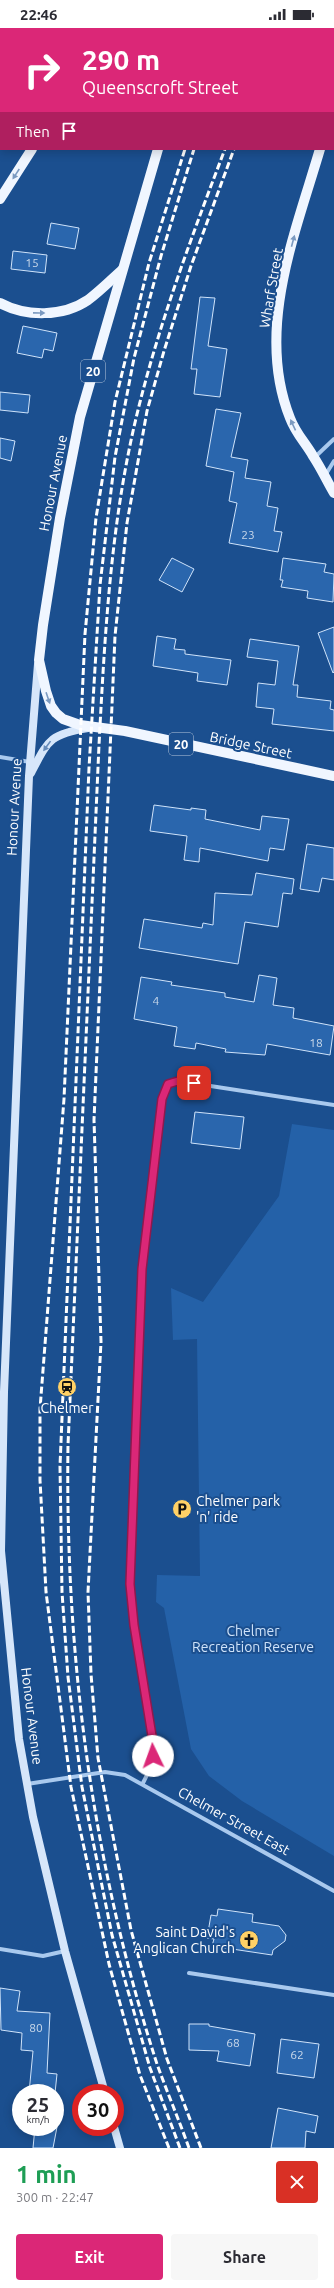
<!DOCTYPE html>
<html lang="en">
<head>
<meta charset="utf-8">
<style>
  body { margin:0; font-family:Ubuntu,sans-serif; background:#f7f7f7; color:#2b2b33; height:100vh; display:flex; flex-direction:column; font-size:15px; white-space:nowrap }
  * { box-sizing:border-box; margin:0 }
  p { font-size:13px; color:#7c7c81 }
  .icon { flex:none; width:22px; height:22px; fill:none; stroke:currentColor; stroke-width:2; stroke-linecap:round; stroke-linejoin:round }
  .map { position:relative; height:2120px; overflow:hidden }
  .side { display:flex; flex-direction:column; background:#fff; flex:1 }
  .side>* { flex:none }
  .guide { position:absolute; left:0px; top:0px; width:334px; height:122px; box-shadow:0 2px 10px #0003; background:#db2777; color:#fff; overflow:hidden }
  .speed { position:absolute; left:12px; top:2056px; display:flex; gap:8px; font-size:20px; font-weight:700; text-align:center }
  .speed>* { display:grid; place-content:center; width:52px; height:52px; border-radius:50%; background:#fff; box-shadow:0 2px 10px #0003; line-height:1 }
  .speed small { font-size:10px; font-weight:400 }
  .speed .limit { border:6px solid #d22; background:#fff; color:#111 }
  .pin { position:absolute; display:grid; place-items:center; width:34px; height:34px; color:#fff; margin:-17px; border-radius:8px; box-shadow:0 2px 6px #0006 }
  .me { position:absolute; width:44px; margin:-22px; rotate:357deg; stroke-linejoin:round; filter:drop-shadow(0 0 3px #0008) }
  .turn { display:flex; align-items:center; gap:14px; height:84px; padding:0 16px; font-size:18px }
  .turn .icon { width:52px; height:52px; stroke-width:2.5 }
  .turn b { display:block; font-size:28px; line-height:34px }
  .then { display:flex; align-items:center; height:38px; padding:0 16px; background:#0003; gap:8px; font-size:15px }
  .round { display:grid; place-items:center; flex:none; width:42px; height:42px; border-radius:4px; background:#f7f7f7 }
  .summary { display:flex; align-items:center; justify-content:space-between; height:68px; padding:0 16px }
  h1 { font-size:24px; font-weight:700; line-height:30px; color:#1e9e55 }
  .action { display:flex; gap:8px; margin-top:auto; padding:8px 16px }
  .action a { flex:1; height:46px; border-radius:4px; background:#db2777; color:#fff; font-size:16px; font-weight:700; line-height:46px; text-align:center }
  .action a+a { background:#f7f7f7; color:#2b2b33 }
  .status { display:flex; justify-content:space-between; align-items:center; height:28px; padding:0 20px; background:#fff; direction:ltr }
  .status svg { height:11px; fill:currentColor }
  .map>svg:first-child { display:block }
  .green { fill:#2461a8 }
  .building { fill:#2a66ad; stroke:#cfe3fa }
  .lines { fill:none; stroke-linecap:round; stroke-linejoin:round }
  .minor { stroke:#a9c9ee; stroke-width:4 }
  .secondary { stroke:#d6e6fa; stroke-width:8 }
  .primary { stroke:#f0f6ff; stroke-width:10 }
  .rail { stroke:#fff; stroke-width:3; stroke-dasharray:7 3; stroke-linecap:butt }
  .oneway { fill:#7b9ac1 }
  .oneway2 { fill:#668bba }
  .route-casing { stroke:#8e194d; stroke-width:10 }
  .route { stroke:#db2777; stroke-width:7 }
  .labels { text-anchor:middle; stroke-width:4; stroke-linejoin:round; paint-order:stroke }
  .number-label { font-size:12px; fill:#cad9ea }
  .shield { fill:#1b4f8f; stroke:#bbcadd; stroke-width:1 }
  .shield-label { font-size:13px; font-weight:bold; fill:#fff }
  .street-label { font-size:14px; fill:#fff; stroke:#1b4f8f }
  .poi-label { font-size:14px; fill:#fff; stroke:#1b4f8f }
  .park-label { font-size:14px; fill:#cfe3fa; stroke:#1b4f8f }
</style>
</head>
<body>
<div class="status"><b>22:46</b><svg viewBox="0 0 49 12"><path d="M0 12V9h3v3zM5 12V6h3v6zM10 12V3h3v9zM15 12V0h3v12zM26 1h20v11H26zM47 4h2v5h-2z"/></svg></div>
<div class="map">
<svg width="334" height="2120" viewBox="0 0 334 2120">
  <rect width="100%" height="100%" fill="#1b4f8f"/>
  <polygon class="green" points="292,1096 334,1102 334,1828 242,1773 209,1748 191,1721 164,1580 156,1574 157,1547 200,1548 197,1311 173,1312 171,1260 203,1274 279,1168"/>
  <g class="building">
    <polygon points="51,195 79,200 75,221 47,216"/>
    <polygon points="13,223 47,227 45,245 11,241"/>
    <polygon points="200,269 215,270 208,318 227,321 220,369 194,366 197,341 191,341"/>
    <polygon points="23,298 57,305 53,323 44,321 42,330 17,325"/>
    <polygon points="0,364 30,367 28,385 0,382"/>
    <polygon points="216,381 241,385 231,429 248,432 245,450 271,454 267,478 278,480 274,503 282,504 278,524 229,515 237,475 229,473 234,444 206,438"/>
    <polygon points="0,410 15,413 11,433 0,430"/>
    <polygon points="172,530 194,541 182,564 159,552"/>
    <polygon points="283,530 326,536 324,544 334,546 333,574 307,570 308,563 281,559 283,552 280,552"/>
    <polygon points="334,599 334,644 333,645 318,605"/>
    <polygon points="157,608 176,611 174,621 185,622 185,626 231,632 227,657 197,653 198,645 153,638"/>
    <polygon points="250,611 299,618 293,657 298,657 297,669 331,673 330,681 334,682 334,703 272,696 274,681 256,679 258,655 275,657 278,633 247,629"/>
    <polygon points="154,777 191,782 191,780 206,782 205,791 260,802 262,788 289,791 284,822 270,820 268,833 200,820 199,834 184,832 187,808 150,803"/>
    <polygon points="307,816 334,820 334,852 322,850 319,864 300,861"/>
    <polygon points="256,845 294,851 292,866 283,865 278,899 245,894 238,936 139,920 144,891 202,900 203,895 213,897 215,865 252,867"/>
    <polygon points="259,947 277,950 273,977 294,980 293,990 334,998 330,1027 267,1016 265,1027 225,1024 226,1021 196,1015 195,1021 174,1018 177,999 134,991 141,949 172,954 171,957 225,965 225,969 254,974"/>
    <polygon points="195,1084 244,1089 240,1121 191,1115"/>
    <polygon points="218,1881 253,1886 252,1894 279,1898 286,1907 285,1913 273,1922 272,1927 212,1918 214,1911 207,1910 211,1887 217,1888"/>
    <polygon points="0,1960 20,1963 17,1983 50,1985 47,2045 57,2046 55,2065 29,2065 33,2023 21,2022 22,2005 1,2002"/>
    <polygon points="189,1996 209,1996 209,1998 255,2006 250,2038 217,2033 219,2023 189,2022"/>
    <polygon points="281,2011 319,2016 314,2050 277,2045"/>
    <polygon points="278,2080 318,2088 315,2105 306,2103 305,2120 271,2120"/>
    <polygon points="35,2099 57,2099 53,2120 33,2120"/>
  </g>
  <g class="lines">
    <g class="minor">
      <polyline points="0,90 1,90"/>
      <polyline points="315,429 334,411"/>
      <polyline points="326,446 334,433"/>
      <polyline points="0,729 30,734"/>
      <polyline points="143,1755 152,1737 154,1722 134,1597 130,1536 142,1241 161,1071 168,1056 178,1053 334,1077"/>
      <polyline points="27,1756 105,1744 125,1747 334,1863"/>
      <polyline points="0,1921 43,1928 65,1923"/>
      <polyline points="189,1945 334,1967"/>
    </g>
    <g class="secondary">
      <polyline points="38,636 29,748 4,1364 1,1523 19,1711 33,1789 65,1923 105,2065"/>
      <path d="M31,745c17,-32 18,-39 57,-45"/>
      <polyline points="114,2099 120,2120"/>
    </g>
    <g class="primary">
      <polyline points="261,0 264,1"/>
      <polyline points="108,1 109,0"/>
      <polyline points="193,1 193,0"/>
      <polyline points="158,121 80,389 60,490 43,597 39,632 46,663 51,678 56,685 63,691 80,697 125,703 334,748"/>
      <path d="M320,121c-25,85 -65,181 -30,269 6,16 15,24 23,38 8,12 14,25 21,37"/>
      <polyline points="0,171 32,121"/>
      <path d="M0,275c26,14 63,14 88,-3 12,-9 23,-20 34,-30"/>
    </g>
    <g class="rail">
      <polyline points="229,1 229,0"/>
      <polyline points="238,1 239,0"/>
      <polyline points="271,1 272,0"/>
      <polyline points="280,1 280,0"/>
      <polyline points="169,2120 140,2047 109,1936 71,1759 46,1564 40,1452 40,1381 64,1071 85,606 96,490 115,374 149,235 185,121"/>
      <polyline points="180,2120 150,2040 112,1907 82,1759 68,1649 62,1564 60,1438 89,740 100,557 115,429 134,330 161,228 194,121"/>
      <path d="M189,2120c-10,-28 -22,-56 -32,-84 -65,-200 -92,-409 -89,-619l31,-700c6,-114 12,-228 40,-339 22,-88 54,-173 86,-257"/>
      <polyline points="201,2120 167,2031 131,1902 98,1730 91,1646 88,1564 101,1314 94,1092 115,608 127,495 147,383 164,323 191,238 234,121"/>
    </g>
  </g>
  <defs><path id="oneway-solid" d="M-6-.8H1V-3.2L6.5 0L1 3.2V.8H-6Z"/></defs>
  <g class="oneway">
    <use href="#oneway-solid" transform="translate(16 146) rotate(123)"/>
    <use href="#oneway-solid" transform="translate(293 213) rotate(-75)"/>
    <use href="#oneway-solid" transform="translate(39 285) rotate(1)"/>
    <use href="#oneway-solid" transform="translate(293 397) rotate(-115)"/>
    <use href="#oneway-solid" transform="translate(48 670) rotate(71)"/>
  </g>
  <use class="oneway2" href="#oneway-solid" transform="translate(47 718) rotate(126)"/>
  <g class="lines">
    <g class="route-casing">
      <polyline id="route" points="153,1728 153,1714 134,1597 130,1556 142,1241 162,1071 168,1056 178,1053 194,1055"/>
    </g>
    <use href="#route" class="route"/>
  </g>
  <defs>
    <g id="station-disc" transform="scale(1)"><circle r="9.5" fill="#ffd166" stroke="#1b4f8f"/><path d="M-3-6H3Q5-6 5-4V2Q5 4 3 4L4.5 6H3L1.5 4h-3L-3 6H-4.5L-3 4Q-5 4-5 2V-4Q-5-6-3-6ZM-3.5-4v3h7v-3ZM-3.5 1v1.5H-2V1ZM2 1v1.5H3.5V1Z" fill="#111"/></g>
    <g id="parking-disc" transform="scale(1)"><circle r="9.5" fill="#ffd166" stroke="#1b4f8f"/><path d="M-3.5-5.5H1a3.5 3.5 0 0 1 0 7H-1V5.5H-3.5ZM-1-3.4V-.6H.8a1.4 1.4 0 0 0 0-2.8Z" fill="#111"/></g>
    <g id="church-disc" transform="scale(1)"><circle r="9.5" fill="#ffd166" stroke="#1b4f8f"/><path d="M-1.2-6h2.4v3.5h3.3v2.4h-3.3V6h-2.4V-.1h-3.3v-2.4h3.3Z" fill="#111"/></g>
  </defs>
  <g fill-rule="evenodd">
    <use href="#station-disc" x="67" y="1359"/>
    <use href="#parking-disc" x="182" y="1481"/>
    <use href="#church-disc" x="249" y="1912"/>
  </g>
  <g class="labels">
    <g class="number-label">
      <text x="32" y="239">15</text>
      <text x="248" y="511">23</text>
      <text x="156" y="977">4</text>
      <text x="316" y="1019">18</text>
      <text x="36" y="2004">80</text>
      <text x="233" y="2019">68</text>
      <text x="297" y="2031">62</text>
    </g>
    <g class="shield">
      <rect x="81" y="332" width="24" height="22" rx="3"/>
      <rect x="169" y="705" width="24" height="22" rx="3"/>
    </g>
    <g class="shield-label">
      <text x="93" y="348">20</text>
      <text x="181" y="721">20</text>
    </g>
    <g class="street-label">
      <text transform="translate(271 260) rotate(-80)" y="5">Wharf Street</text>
      <text transform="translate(53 455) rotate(-79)" y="5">Honour Avenue</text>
      <text transform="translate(251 717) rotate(12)" y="5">Bridge Street</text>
      <text transform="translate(14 779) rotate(-87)" y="5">Honour Avenue</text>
      <text transform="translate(32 1688) rotate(83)" y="5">Honour Avenue</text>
      <text transform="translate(234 1793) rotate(29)" y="5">Chelmer Street East</text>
    </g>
    <g class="poi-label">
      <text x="67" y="1385">Chelmer</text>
      <text x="196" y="1478" text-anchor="start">Chelmer park<tspan x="196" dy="16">'n' ride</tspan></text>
      <text x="235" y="1909" text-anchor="end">Saint David's<tspan x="235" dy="16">Anglican Church</tspan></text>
    </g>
    <g class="park-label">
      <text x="253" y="1608">Chelmer<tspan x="253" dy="16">Recreation Reserve</tspan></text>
    </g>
  </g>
</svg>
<div class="speed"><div>25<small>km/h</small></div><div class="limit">30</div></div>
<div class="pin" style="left:194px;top:1055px;background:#d93025"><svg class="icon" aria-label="arrive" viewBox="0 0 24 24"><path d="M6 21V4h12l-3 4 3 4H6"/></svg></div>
<svg class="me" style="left:153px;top:1728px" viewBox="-20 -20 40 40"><circle r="19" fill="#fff"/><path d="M0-13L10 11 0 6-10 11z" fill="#db2777"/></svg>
<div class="guide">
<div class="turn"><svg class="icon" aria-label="right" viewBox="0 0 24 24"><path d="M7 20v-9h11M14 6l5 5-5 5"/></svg><div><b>290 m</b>Queenscroft Street</div></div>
<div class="then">Then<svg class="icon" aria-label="arrive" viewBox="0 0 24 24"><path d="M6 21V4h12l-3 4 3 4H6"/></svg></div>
</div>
</div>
<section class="side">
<div class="summary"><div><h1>1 min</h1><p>300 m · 22:47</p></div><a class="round" style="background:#d93025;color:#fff"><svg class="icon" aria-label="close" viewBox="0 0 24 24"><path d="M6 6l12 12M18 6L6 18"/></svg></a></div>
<div class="action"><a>Exit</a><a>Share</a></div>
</section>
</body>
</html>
